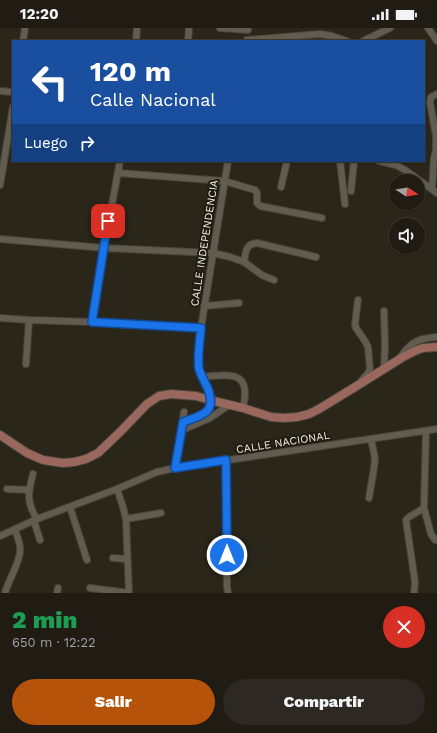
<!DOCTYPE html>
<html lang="es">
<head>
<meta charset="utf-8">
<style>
  body { margin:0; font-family:"Work Sans",sans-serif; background:#2d2922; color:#f1f3f6; height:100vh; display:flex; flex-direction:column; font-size:15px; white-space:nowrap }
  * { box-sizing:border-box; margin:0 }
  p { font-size:13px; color:#a2a1a0 }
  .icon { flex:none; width:22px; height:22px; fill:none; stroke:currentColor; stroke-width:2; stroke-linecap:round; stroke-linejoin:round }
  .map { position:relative; height:565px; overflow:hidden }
  .side { display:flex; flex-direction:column; background:#201c14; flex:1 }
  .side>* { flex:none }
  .guide { position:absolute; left:12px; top:12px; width:413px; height:122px; border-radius:0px; box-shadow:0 1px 3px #0004,0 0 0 1px #3d3a34; background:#1a4fa0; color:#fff; overflow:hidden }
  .needle { width:26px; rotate:102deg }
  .fabs { position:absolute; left:389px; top:146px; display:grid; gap:8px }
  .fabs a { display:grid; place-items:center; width:36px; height:36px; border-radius:50%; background:#201c14; box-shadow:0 1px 3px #0004,0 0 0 1px #3d3a34; font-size:20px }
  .pin { position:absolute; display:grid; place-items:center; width:34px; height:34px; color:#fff; margin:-17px; border-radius:8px; box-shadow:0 2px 6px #0006 }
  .me { position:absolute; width:44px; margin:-22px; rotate:0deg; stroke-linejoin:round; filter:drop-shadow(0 0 3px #0008) }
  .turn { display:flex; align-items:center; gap:14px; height:84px; padding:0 12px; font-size:18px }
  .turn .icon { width:52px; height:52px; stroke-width:2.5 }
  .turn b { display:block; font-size:28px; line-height:34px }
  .then { display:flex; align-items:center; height:38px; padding:0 12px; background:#0003; gap:8px; font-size:15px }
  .round { display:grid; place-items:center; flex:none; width:42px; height:42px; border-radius:21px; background:#2d2922 }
  .summary { display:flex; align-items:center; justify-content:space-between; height:68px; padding:0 12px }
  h1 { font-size:24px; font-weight:800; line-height:30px; color:#1e9e55 }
  .cta { display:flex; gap:8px; margin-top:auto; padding:8px 12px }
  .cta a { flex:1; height:46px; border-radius:24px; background:#b45309; color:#fff; font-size:16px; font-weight:800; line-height:46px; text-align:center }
  .cta a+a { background:#2d2922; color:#f1f3f6 }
  .status { display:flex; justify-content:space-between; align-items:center; height:28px; padding:0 20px; background:#201c14; direction:ltr }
  .status svg { height:11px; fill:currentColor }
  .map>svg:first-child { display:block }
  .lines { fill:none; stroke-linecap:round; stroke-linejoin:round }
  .minor-casing { stroke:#49443b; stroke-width:8 }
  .major-casing { stroke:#49443b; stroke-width:10 }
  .minor { stroke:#625b4f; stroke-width:6 }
  .major { stroke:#9a675d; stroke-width:8 }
  .major-bridge-casing { stroke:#49443b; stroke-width:10; stroke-linecap:butt }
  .major-bridge { stroke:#9a675d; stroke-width:8 }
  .route-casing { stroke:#114b97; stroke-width:10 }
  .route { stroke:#1a73e8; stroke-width:7 }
  .labels { text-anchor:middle; stroke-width:4; stroke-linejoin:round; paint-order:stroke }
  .street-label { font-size:11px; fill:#f1eee6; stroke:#211c11 }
</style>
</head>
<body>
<div class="status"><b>12:20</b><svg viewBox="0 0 49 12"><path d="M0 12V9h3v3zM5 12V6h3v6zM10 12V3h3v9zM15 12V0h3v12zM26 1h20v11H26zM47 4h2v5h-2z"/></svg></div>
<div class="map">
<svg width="437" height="565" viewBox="0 0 437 565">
  <rect width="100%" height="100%" fill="#2b261a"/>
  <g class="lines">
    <g class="minor-casing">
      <g id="minor">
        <polyline points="220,0 248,2"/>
        <polyline points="428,0 437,13"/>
        <polyline points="247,12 320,6 332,8 347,13"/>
        <polyline points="23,13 25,0"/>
        <polyline points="136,13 137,0"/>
        <polyline points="188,13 189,0"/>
        <polyline points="363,13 390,0"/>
        <polyline points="0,63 13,64"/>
        <polyline points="340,133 345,176"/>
        <polyline points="379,133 396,137 405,142 437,165"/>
        <polyline points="118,145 224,153 255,162 257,165 257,175 260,178 322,190"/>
        <polyline points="0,157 13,79"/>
        <polyline points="281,159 287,133"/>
        <polyline points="432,161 434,130 436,121 436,108 430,74 431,69 437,66"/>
        <polyline points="351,163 354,133"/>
        <polyline points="0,211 104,220 213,225 230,229 244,234 262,247 274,252"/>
        <path d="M244,234c2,-10 1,-18 13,-19l59,14"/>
        <polyline points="358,272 355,296 356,300 365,313 368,319 370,341 368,345 362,352"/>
        <polyline points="204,278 239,275"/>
        <polyline points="384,283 385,318 384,341"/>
        <polyline points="0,290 29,292 92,294 201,300"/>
        <polyline points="92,294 104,220 120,133"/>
        <path d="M400,330c3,-4 5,-8 9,-11 7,-8 18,-9 28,-10"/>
        <polyline points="26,336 29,292"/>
        <path d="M202,349c28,-3 50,-7 41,31"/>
        <path d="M183,394c7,-2 15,-4 21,-7 16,-10 -2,-34 -5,-46 -2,-13 1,-28 2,-41l27,-167"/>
        <polyline points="182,402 210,390 229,377"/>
        <polyline points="426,403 424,480 431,506 435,512 437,512"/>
        <polyline points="226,432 227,558 228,565"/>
        <polyline points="175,440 184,384"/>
        <path d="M33,446c-5,19 -7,28 4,45"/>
        <polyline points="7,461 29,462"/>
        <polyline points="117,461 123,479 126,491 129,565"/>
        <polyline points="369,470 374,440 375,430 371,411"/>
        <polyline points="70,479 87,532"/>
        <polyline points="126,491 161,485"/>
        <polyline points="34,493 40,512"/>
        <polyline points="0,508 37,491 117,461 157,444 175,440 437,401"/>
        <polyline points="113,530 127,531"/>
        <polyline points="90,560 129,565"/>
        <path d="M5,565c3,-12 15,-31 15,-42 1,-7 -3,-14 -5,-21"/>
        <polyline points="57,565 58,560"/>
        <polyline points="414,565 415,554 406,492 409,489 424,480"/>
      </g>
    </g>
    <g class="major-casing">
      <g id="major">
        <polyline points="218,374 243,380 271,389 284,390 297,389 309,386 319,381 355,359 403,329 417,322 423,320 437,319"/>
        <polyline points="0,407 27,425 43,432 63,435 74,434 86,431 98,425 120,404 147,376 159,368 171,366 196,368"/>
      </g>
    </g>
    <use href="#minor" class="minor"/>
    <use href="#major" class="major"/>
    <g class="major-bridge-casing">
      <polyline id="major-bridge" points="196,368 218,374"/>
    </g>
    <use href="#major-bridge" class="major-bridge"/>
  </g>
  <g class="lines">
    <g class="route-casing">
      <path id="route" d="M108,193l-16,101 109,6c-1,13 -4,28 -2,41 2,7 6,13 9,20 9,24 -6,26 -25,33l-8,46 51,-8 1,95"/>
    </g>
    <use href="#route" class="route"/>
  </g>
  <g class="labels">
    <g class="street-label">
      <text transform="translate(204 215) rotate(-81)" y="4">CALLE INDEPENDENCIA</text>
      <text transform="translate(283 414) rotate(-9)" y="4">CALLE NACIONAL</text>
    </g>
  </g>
</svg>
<div class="fabs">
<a><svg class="needle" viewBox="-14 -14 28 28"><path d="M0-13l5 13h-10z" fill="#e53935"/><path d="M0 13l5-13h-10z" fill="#a2a1a0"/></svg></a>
<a><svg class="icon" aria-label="sound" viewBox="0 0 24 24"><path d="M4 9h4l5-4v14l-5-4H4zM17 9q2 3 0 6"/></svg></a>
</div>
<div class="pin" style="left:108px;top:193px;background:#d93025"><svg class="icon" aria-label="arrive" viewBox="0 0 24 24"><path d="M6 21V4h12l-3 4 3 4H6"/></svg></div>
<svg class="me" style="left:227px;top:527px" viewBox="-20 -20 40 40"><circle r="17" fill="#1a73e8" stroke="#fff" stroke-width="3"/><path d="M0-11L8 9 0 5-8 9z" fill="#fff"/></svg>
<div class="guide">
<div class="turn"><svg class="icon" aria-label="left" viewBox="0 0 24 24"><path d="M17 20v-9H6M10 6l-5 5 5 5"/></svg><div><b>120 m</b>Calle Nacional</div></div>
<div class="then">Luego<svg class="icon" aria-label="right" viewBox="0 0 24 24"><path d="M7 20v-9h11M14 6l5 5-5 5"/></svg></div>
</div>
</div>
<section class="side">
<div class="summary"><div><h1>2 min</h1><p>650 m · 12:22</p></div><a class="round" style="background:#d93025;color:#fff"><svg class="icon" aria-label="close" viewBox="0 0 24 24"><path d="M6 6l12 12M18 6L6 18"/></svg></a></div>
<div class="cta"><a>Salir</a><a>Compartir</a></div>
</section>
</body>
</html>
